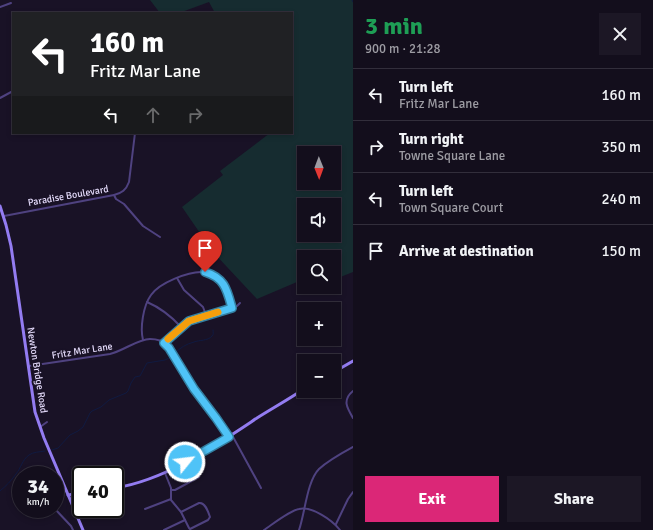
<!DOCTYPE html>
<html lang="en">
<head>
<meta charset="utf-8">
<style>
  body { margin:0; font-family:Signika,sans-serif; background:#1c1725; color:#f1f3f6; height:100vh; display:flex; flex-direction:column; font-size:15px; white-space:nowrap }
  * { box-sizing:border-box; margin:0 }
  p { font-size:13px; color:#9d9ca3 }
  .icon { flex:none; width:22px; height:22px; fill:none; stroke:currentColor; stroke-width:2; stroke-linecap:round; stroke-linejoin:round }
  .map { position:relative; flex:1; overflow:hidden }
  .panel { display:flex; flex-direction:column; background:#130e1c; width:300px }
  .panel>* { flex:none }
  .guide { position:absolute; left:12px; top:12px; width:281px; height:122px; border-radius:0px; box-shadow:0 2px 6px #0003,0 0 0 1px #322e3b; background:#202124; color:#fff; overflow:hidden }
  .needle { width:26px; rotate:179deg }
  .tools { position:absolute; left:297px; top:146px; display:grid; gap:8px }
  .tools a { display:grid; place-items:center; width:44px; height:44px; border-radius:0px; background:#130e1c; box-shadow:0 2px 6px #0003,0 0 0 1px #322e3b; font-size:20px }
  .speed { position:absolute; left:12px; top:466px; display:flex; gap:8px; font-size:20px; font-weight:700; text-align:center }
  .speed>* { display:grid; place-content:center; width:52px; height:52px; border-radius:50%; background:#130e1c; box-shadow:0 2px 6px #0003,0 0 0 1px #322e3b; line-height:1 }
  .speed small { font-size:10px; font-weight:400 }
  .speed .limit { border:2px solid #111; border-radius:6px; background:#fff; color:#111 }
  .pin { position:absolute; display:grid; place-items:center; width:34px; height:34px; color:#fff; margin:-41px -17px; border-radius:50% 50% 50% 0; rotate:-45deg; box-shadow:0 0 4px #0007 }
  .pin .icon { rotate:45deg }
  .me { position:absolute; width:44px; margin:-22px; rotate:61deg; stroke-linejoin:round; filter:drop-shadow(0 0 3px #0008) }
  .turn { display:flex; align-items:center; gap:14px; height:84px; padding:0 12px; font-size:18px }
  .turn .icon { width:52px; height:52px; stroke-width:2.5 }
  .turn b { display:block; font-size:28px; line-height:34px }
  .lanes { display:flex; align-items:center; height:38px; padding:0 12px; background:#0003; justify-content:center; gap:20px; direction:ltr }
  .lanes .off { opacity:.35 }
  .round { display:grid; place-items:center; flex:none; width:42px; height:42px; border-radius:0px; background:#1c1725 }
  .summary { display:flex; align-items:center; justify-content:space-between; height:68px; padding:0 12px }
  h1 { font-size:24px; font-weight:700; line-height:30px; color:#1e9e55 }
  .action { display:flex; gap:8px; margin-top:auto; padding:8px 12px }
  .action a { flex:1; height:46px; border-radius:0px; background:#db2777; color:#fff; font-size:16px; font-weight:700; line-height:46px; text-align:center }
  .action a+a { background:#1c1725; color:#f1f3f6 }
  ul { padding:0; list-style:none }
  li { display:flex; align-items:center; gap:12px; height:52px; padding:0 12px; border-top:1px solid #322e3b }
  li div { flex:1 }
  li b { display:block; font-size:15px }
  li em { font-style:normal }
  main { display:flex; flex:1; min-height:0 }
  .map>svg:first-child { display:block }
  .green { fill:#162c30; fill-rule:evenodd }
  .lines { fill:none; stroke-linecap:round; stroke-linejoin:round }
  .stream { stroke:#101a41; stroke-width:1 }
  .street { stroke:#4f4280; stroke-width:2 }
  .secondary { stroke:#937cf1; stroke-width:3 }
  .route-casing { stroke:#337fa1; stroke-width:10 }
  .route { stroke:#4fc3f7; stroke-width:7 }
  .slow { stroke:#f59e0b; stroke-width:7 }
  .labels { text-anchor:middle; stroke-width:4; stroke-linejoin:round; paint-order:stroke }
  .street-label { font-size:10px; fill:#e4dbfb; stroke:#191226 }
</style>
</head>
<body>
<main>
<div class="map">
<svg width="353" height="530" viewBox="0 0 353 530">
  <rect width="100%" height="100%" fill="#191226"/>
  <path class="green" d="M150,0h203v272l-15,6 -4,-4v-17h-30v22l-47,20 -44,-47 -31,-45 41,-32 -3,-4 50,-38h22v-120h-77l-6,-11 -30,11h-19zM304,153h30v30h-30zM304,205h30v30h-30z"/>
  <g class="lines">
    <g class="stream">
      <polyline points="352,0 353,2"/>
      <path d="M175,353c5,-5 11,-9 19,-11 5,-2 14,-1 18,-6 2,-2 1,-3 1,-6"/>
      <polyline points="52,450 58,448 70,435 78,431 83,427 90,413 92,411 101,407 109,400 126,393 128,391 131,383 135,377 140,376 147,363 165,360 171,357"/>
      <path d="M0,491c6,-5 11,-10 16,-17 5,-6 6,-14 13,-19 4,-3 10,-3 16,-4"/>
    </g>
    <g class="street">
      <polyline points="0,7 11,3"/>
      <polyline points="0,98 13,91"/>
      <polyline points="114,195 116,199 124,204 143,226 160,237"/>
      <path d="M4,216l110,-21c8,-2 12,-5 15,-13l6,-49"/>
      <polyline points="177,278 184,290 203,307 206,315"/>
      <path d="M147,302c14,6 24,14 34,25"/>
      <path d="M143,340c-3,-12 0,-34 8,-45 8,-12 38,-24 52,-23 7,0 15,4 19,10 6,7 8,17 10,26"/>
      <polyline points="164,343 189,321 237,306 240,303"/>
      <path d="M29,366l81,-12c13,-3 28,-15 40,-15 6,0 13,2 17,6 9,11 18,30 26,42 4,6 9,11 13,17 8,11 16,22 23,33"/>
      <path d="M353,391c-11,9 -6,17 0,27"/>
      <polyline points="40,427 47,422"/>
      <polyline points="232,435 261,488"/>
      <polyline points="171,490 175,490 199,477"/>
      <polyline points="55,492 65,487"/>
      <polyline points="55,509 71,526 73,530"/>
      <polyline points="145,509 171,499"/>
      <path d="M181,512l18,-9c6,-1 9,8 11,14l-2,3 -18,9 -1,-1 -4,-8"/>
      <polyline points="336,524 348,499 353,492"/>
      <polyline points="164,530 185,520 181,512 171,500 171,488 165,473"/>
      <path d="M264,530c9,-6 25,-19 35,-21 13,-3 33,11 41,21"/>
      <path d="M299,530c6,-17 8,-49 20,-61 10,-9 23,-16 34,-22"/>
    </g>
    <g class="secondary">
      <polyline points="0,206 6,225 11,246 35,412 44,438 83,530"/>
      <polyline points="334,372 353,361"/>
      <path d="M115,488c51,-8 100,-42 142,-70 16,-10 32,-19 47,-29"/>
      <polyline points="68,495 81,493"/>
    </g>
  </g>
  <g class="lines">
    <g class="route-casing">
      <path id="route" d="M185,462l44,-25 -13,-19 -22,-29 -25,-41 -5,-5 25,-22 43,-13c-5,-18 -7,-30 -27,-36"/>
    </g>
    <use href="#route" class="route"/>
    <polyline class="slow" points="168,339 189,321 218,312"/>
  </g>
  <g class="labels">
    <g class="street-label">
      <text transform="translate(68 195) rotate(-10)" y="4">Paradise Boulevard</text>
      <text transform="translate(82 350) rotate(-9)" y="4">Fritz Mar Lane</text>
      <text transform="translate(38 370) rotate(81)" y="4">Newton Bridge Road</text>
    </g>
  </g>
</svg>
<div class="tools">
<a><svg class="needle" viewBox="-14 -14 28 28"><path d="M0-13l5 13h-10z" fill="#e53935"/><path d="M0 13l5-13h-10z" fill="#9d9ca3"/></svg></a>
<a><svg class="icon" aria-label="sound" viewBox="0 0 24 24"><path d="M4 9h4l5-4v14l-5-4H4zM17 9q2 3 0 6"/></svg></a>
<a><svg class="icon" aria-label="search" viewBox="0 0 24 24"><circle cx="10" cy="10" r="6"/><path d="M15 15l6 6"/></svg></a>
<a>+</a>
<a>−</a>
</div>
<div class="speed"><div>34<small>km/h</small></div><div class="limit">40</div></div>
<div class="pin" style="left:205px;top:272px;background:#d93025"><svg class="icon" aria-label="arrive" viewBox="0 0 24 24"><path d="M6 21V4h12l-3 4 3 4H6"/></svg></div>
<svg class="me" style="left:185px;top:462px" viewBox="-20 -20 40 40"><circle r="17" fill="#4fc3f7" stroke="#fff" stroke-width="3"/><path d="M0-11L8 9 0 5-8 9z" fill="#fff"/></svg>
<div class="guide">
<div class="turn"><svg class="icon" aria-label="left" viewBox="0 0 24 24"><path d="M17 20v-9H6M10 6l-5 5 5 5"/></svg><div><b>160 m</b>Fritz Mar Lane</div></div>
<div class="lanes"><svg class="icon" aria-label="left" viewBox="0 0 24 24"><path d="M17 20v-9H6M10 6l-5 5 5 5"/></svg><svg class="icon off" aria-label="ahead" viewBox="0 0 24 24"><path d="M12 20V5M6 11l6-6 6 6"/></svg><svg class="icon off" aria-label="right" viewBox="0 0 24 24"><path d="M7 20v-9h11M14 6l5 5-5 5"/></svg></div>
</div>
</div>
<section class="panel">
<div class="summary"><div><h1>3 min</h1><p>900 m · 21:28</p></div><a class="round"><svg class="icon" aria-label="close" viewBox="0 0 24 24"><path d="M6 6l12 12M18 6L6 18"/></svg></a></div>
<ul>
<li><svg class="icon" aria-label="left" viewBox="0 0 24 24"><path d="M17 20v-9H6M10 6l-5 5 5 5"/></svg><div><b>Turn left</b><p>Fritz Mar Lane</p></div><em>160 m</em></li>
<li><svg class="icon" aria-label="right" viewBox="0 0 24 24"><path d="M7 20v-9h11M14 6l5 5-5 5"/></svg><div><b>Turn right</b><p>Towne Square Lane</p></div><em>350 m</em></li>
<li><svg class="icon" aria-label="left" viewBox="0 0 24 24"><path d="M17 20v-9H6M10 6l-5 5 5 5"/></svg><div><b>Turn left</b><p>Town Square Court</p></div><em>240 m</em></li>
<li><svg class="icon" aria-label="arrive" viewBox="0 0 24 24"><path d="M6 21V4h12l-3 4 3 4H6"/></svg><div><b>Arrive at destination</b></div><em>150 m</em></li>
</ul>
<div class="action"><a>Exit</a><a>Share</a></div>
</section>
</main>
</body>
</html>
